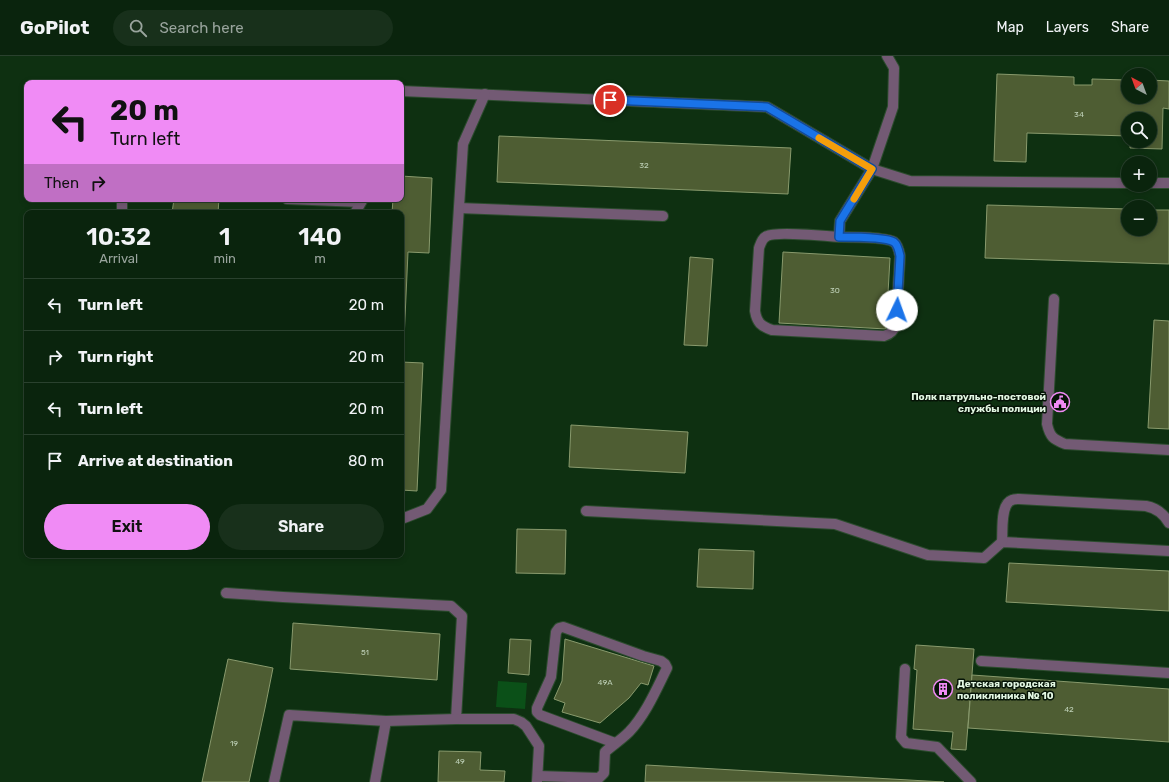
<!DOCTYPE html>
<html lang="en">
<head>
<meta charset="utf-8">
<style>
  body { margin:0; font-family:Rubik,sans-serif; background:#18301b; color:#f1f3f6; height:100vh; display:flex; flex-direction:column; font-size:15px; white-space:nowrap }
  * { box-sizing:border-box; margin:0 }
  p { font-size:13px; color:#99a49d }
  .icon { flex:none; width:22px; height:22px; fill:none; stroke:currentColor; stroke-width:2; stroke-linecap:round; stroke-linejoin:round }
  .map { position:relative; flex:1; overflow:hidden }
  .side { position:absolute; left:24px; top:154px; width:380px; height:348px; display:flex; flex-direction:column; background:#0a240d; border-radius:8px; box-shadow:0 2px 6px #0003,0 0 0 1px #2a412e }
  .side>* { flex:none }
  .hud { position:absolute; left:24px; top:24px; width:380px; height:122px; border-radius:8px; box-shadow:0 2px 6px #0003,0 0 0 1px #2a412e; background:#f08bf5; color:#111; overflow:hidden }
  .needle { width:26px; rotate:319deg }
  .fabs { position:absolute; left:1121px; top:12px; display:grid; gap:8px }
  .fabs a { display:grid; place-items:center; width:36px; height:36px; border-radius:50%; background:#0a240d; box-shadow:0 2px 6px #0003,0 0 0 1px #2a412e; font-size:20px }
  .pin { position:absolute; display:grid; place-items:center; width:34px; height:34px; color:#fff; margin:-17px; border:2px solid #fff; border-radius:50%; box-shadow:0 1px 4px #0007 }
  .me { position:absolute; width:44px; margin:-22px; rotate:3deg; stroke-linejoin:round; filter:drop-shadow(0 0 3px #0008) }
  .turn { display:flex; align-items:center; gap:14px; height:84px; padding:0 20px; font-size:18px }
  .turn .icon { width:52px; height:52px; stroke-width:2.5 }
  .turn b { display:block; font-size:28px; line-height:34px }
  .then { display:flex; align-items:center; height:38px; padding:0 20px; background:#0003; gap:8px; font-size:15px }
  .eta { display:flex; justify-content:space-evenly; align-items:center; height:68px; text-align:center }
  .eta b { font-size:24px; font-weight:600; line-height:28px }
  .action { display:flex; gap:8px; margin-top:auto; padding:8px 20px }
  .action a { flex:1; height:46px; border-radius:24px; background:#f08bf5; color:#111; font-size:16px; font-weight:600; line-height:46px; text-align:center }
  .action a+a { background:#18301b; color:#f1f3f6 }
  ul { padding:0; list-style:none }
  li { display:flex; align-items:center; gap:12px; height:52px; padding:0 20px; border-top:1px solid #2a412e }
  li div { flex:1 }
  li b { display:block; font-size:15px }
  li em { font-style:normal }
  header { display:flex; align-items:center; gap:24px; box-sizing:border-box; height:56px; padding:0 20px; background:#0a240d; border-bottom:1px solid #2a412e }
  header strong { font-size:19px }
  nav { display:flex; gap:22px; margin-inline-start:auto; font-size:14px }
  .search { width:280px; height:36px; background:#18301b; display:flex; align-items:center; gap:10px; box-sizing:border-box; padding:0 14px; border-radius:22px; color:#99a49d; font-size:15px }
  .map>svg:first-child { display:block }
  .green { fill:#0b5018 }
  .building { fill:#4e5d33; stroke:#899a6d }
  .lines { fill:none; stroke-linecap:round; stroke-linejoin:round }
  .minor-casing { stroke:#2c4c2e; stroke-width:12 }
  .minor { stroke:#735a74; stroke-width:10 }
  .route-casing { stroke:#114b97; stroke-width:10 }
  .route { stroke:#1a73e8; stroke-width:7 }
  .slow { stroke:#f59e0b; stroke-width:7 }
  .labels { text-anchor:middle; stroke-width:3; stroke-linejoin:round; paint-order:stroke }
  .number-label { font-size:8px; fill:#bed0b7 }
  .poi-label { font-size:10px; font-weight:bold; fill:#e3f7e3; stroke:#061407; text-anchor:end }
</style>
</head>
<body>
<header>
<strong>GoPilot</strong>
<div class="search"><svg class="icon" aria-label="search" viewBox="0 0 24 24"><circle cx="10" cy="10" r="6"/><path d="M15 15l6 6"/></svg>Search here</div>
<nav><a>Map</a><a>Layers</a><a>Share</a></nav>
</header>
<div class="map">
<svg width="1169" height="726" viewBox="0 0 1169 726">
  <rect width="100%" height="100%" fill="#0e3011"/>
  <polygon class="green" points="498,625 527,627 525,653 496,651"/>
  <g class="building">
    <polygon points="997,18 1074,21 1074,29 1092,29 1092,23 1128,24 1128,41 1150,41 1150,24 1169,25 1169,53 1163,52 1162,93 1130,92 1130,85 1150,85 1150,63 1128,63 1128,80 1027,77 1026,106 994,105"/>
    <polygon points="499,80 791,92 788,138 497,126"/>
    <polygon points="401,120 432,122 429,197 408,196 403,306 401,306 401,157 392,157 393,143 401,143"/>
    <polygon points="174,143 219,143 218,157 172,157"/>
    <polygon points="987,149 1128,153 1128,173 1150,173 1150,154 1169,154 1169,208 985,202"/>
    <polygon points="783,196 890,202 886,273 779,267"/>
    <polygon points="690,201 713,203 707,290 684,289"/>
    <polygon points="1154,264 1169,265 1169,373 1148,372"/>
    <polygon points="401,306 423,307 417,435 401,434"/>
    <polygon points="571,369 688,376 685,417 569,411"/>
    <polygon points="517,473 566,474 565,518 516,517"/>
    <polygon points="699,493 754,495 753,533 697,531"/>
    <polygon points="1009,507 1169,515 1169,555 1006,546"/>
    <polygon points="293,567 440,578 437,624 290,613"/>
    <polygon points="510,583 531,584 529,619 508,617"/>
    <polygon points="565,583 654,610 648,629 641,627 629,642 600,667 562,656 565,647 554,643 562,625"/>
    <polygon points="916,589 974,593 966,694 951,693 953,676 913,673 917,614 914,613"/>
    <polygon points="228,603 273,612 265,652 249,726 202,726"/>
    <polygon points="972,619 1169,633 1169,686 968,672"/>
    <polygon points="439,695 481,696 480,714 505,715 504,726 438,726"/>
    <polygon points="646,709 944,726 645,726"/>
  </g>
  <g class="lines">
    <g class="minor-casing">
      <g id="minor">
        <polyline points="401,35 767,51 872,113 910,125 1128,127"/>
        <polyline points="1150,127 1169,127"/>
        <polyline points="287,143 361,146"/>
        <polyline points="459,152 663,160"/>
        <polyline points="122,157 122,143"/>
        <polyline points="355,157 363,143"/>
        <path d="M839,181c-13,-1 -63,-6 -72,-1 -5,2 -6,7 -8,12l-4,63c2,12 6,15 17,19l112,6c7,-2 10,-5 12,-12l4,-68c-1,-5 -2,-11 -6,-14 -7,-5 -44,-5 -55,-5l1,-16 32,-52 21,-62 1,-39 -7,-12"/>
        <path d="M1054,243l-7,125c3,13 6,15 18,20l104,6"/>
        <polyline points="586,455 835,468 928,499 984,502 1002,486 1169,495"/>
        <polyline points="401,462 404,462 427,453 441,434 463,88 485,38"/>
        <path d="M1002,486c1,-11 -2,-38 10,-42 2,-1 5,-1 7,-1l127,7c10,2 18,8 23,17"/>
        <polyline points="226,537 283,541 451,550 462,560 456,663 514,663 521,666 526,670 539,690 537,726"/>
        <polyline points="981,605 1169,617"/>
        <polyline points="905,613 901,681 906,687 937,691 971,726"/>
        <path d="M538,720l61,2 5,-5 1,-21c8,-7 17,-13 24,-20 17,-18 27,-42 38,-64l-2,-4 -4,-3 -18,-5 -80,-29 -4,1 -3,4 -5,45 -14,31v4l3,3 75,28"/>
        <polyline points="274,726 289,659 386,665 456,663"/>
        <polyline points="375,726 386,665"/>
      </g>
    </g>
    <use href="#minor" class="minor"/>
  </g>
  <g class="lines">
    <g class="route-casing">
      <path id="route" d="M610,44l157,7 105,62 -32,52 -1,16c11,0 47,0 55,5 4,3 5,9 6,14l-3,54"/>
    </g>
    <use href="#route" class="route"/>
    <polyline class="slow" points="819,82 872,113 854,143"/>
  </g>
  <defs>
    <g id="civic-ring" transform="scale(1)"><circle r="9.5" fill="#061407" stroke="#f08bf5" stroke-width="1.5"/><path d="M-.6-6.5H3V-4.5H.6V-3L4-1V1h2V6H-6V1h2V-1L-.6-3ZM-1.2 2.5V6h2.4V2.5Z" fill="#f08bf5"/></g>
    <g id="building-ring" transform="scale(1)"><circle r="9.5" fill="#061407" stroke="#f08bf5" stroke-width="1.5"/><path d="M-4-6H4V6H1V3H-1V6H-4ZM-2.5-4.3h1.7v1.8h-1.7ZM.8-4.3h1.7v1.8H.8ZM-2.5-1h1.7V.8h-1.7ZM.8-1h1.7V.8H.8Z" fill="#f08bf5"/></g>
  </defs>
  <g fill-rule="evenodd">
    <use href="#civic-ring" x="1060" y="346"/>
    <use href="#building-ring" x="943" y="633"/>
  </g>
  <g class="labels">
    <g class="number-label">
      <text x="1079" y="61">34</text>
      <text x="644" y="112">32</text>
      <text x="835" y="237">30</text>
      <text x="365" y="599">51</text>
      <text x="605" y="629">49А</text>
      <text x="1069" y="656">42</text>
      <text x="234" y="690">19</text>
      <text x="460" y="708">49</text>
    </g>
    <g class="poi-label">
      <text x="1046" y="344">Полк патрульно-постовой<tspan x="1046" dy="12">службы полиции</tspan></text>
      <text x="957" y="631" text-anchor="start">Детская городская<tspan x="957" dy="12">поликлиника № 10</tspan></text>
    </g>
  </g>
</svg>
<div class="fabs">
<a><svg class="needle" viewBox="-14 -14 28 28"><path d="M0-13l5 13h-10z" fill="#e53935"/><path d="M0 13l5-13h-10z" fill="#99a49d"/></svg></a>
<a><svg class="icon" aria-label="search" viewBox="0 0 24 24"><circle cx="10" cy="10" r="6"/><path d="M15 15l6 6"/></svg></a>
<a>+</a>
<a>−</a>
</div>
<div class="pin" style="left:610px;top:44px;background:#d93025"><svg class="icon" aria-label="arrive" viewBox="0 0 24 24"><path d="M6 21V4h12l-3 4 3 4H6"/></svg></div>
<svg class="me" style="left:897px;top:254px" viewBox="-20 -20 40 40"><circle r="19" fill="#fff"/><path d="M0-13L10 11 0 6-10 11z" fill="#1a73e8"/></svg>
<div class="hud">
<div class="turn"><svg class="icon" aria-label="left" viewBox="0 0 24 24"><path d="M17 20v-9H6M10 6l-5 5 5 5"/></svg><div><b>20 m</b>Turn left</div></div>
<div class="then">Then<svg class="icon" aria-label="right" viewBox="0 0 24 24"><path d="M7 20v-9h11M14 6l5 5-5 5"/></svg></div>
</div>
<section class="side">
<div class="eta">
<div><b>10:32</b><p>Arrival</p></div>
<div><b>1</b><p>min</p></div>
<div><b>140</b><p>m</p></div>
</div>
<ul>
<li><svg class="icon" aria-label="left" viewBox="0 0 24 24"><path d="M17 20v-9H6M10 6l-5 5 5 5"/></svg><div><b>Turn left</b></div><em>20 m</em></li>
<li><svg class="icon" aria-label="right" viewBox="0 0 24 24"><path d="M7 20v-9h11M14 6l5 5-5 5"/></svg><div><b>Turn right</b></div><em>20 m</em></li>
<li><svg class="icon" aria-label="left" viewBox="0 0 24 24"><path d="M17 20v-9H6M10 6l-5 5 5 5"/></svg><div><b>Turn left</b></div><em>20 m</em></li>
<li><svg class="icon" aria-label="arrive" viewBox="0 0 24 24"><path d="M6 21V4h12l-3 4 3 4H6"/></svg><div><b>Arrive at destination</b></div><em>80 m</em></li>
</ul>
<div class="action"><a>Exit</a><a>Share</a></div>
</section>
</div>
</body>
</html>
